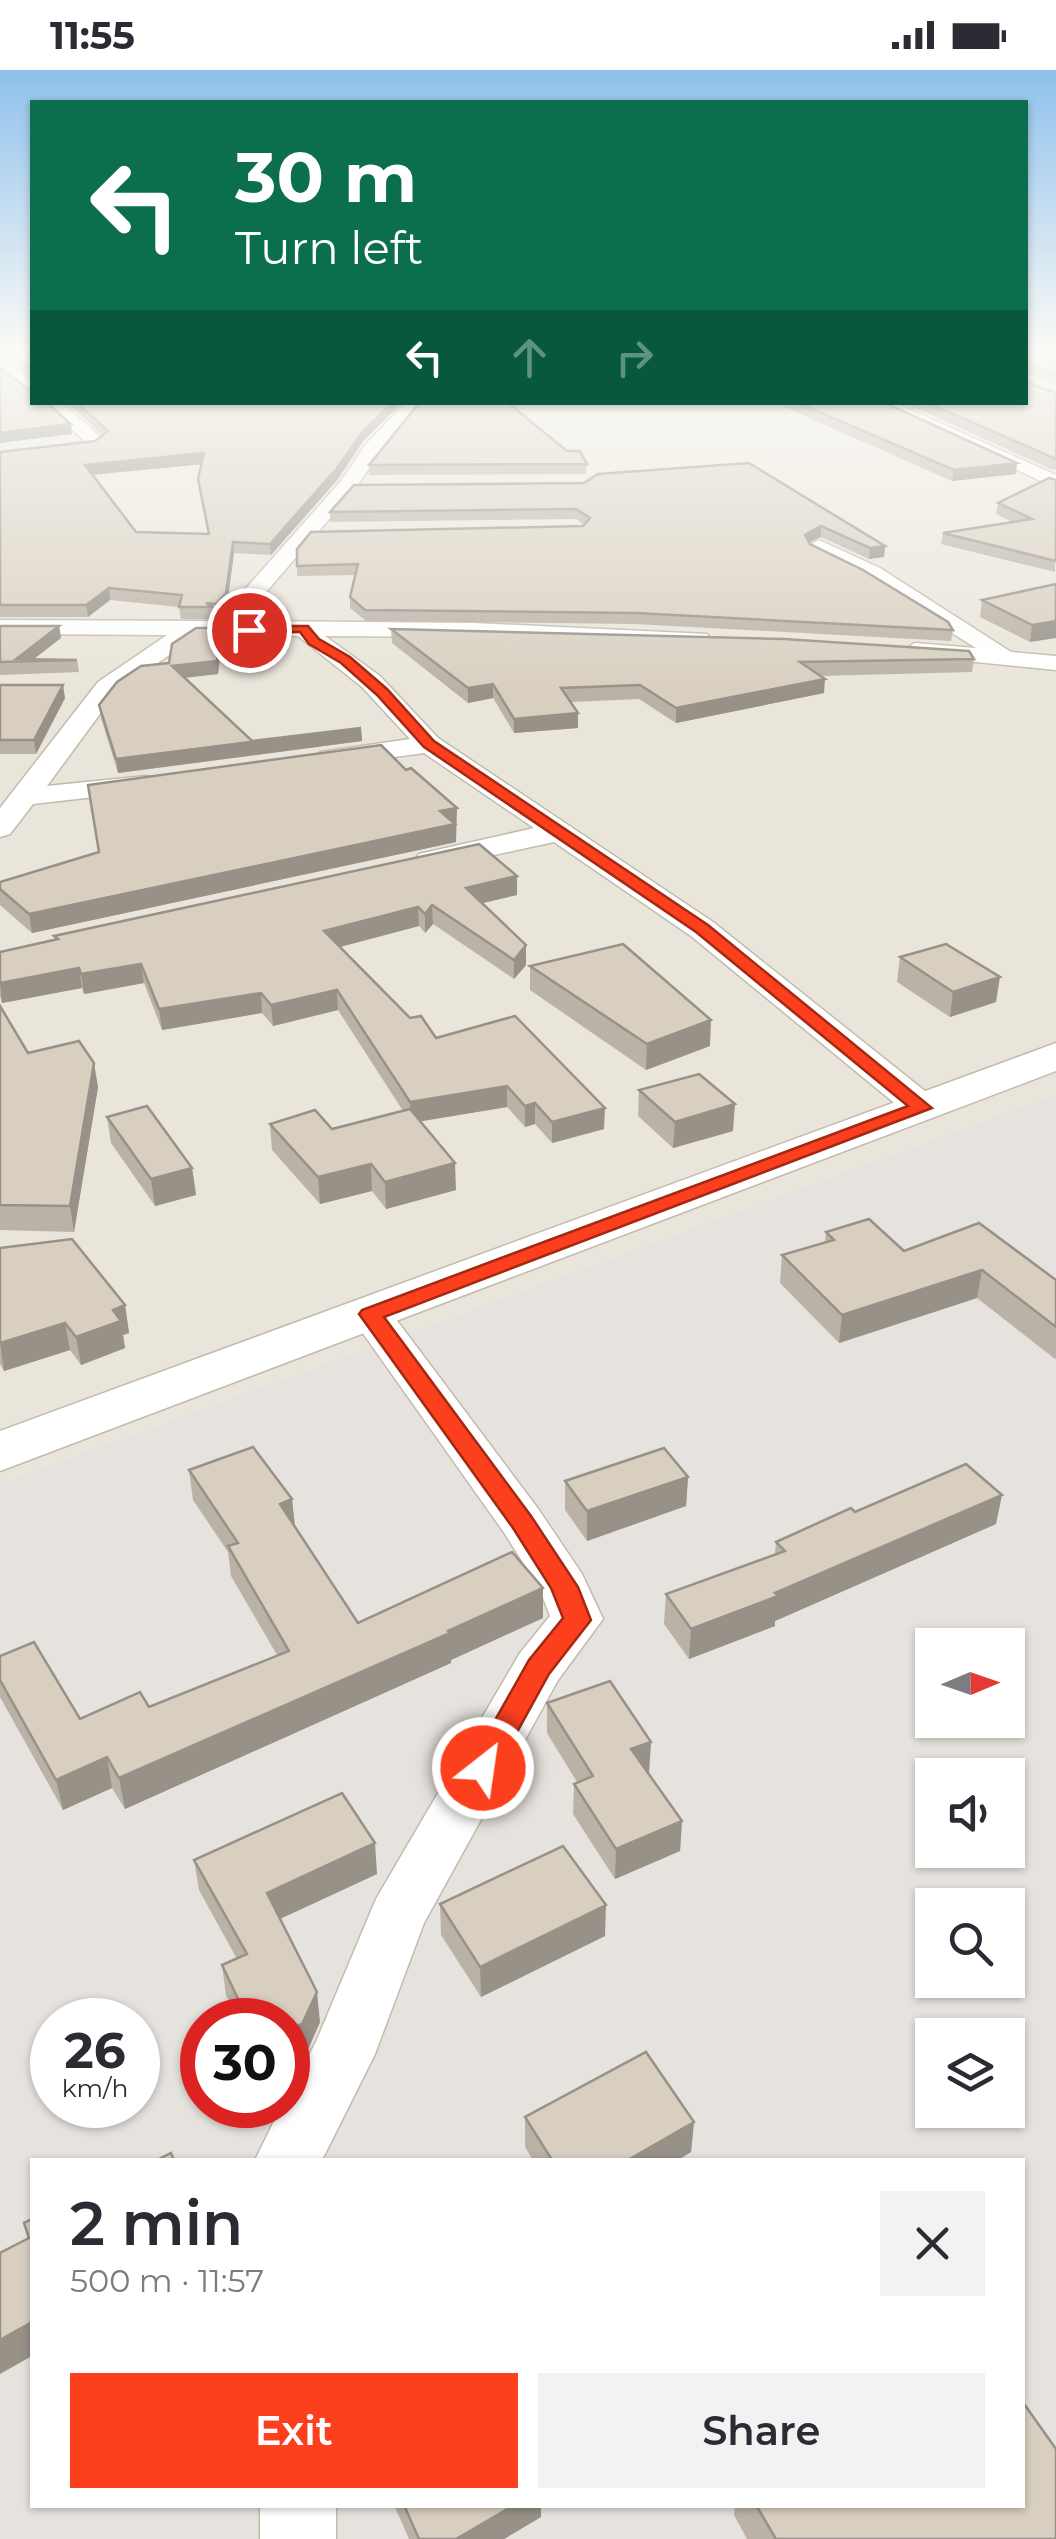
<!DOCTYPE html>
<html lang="en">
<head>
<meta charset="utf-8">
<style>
  body { margin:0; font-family:Montserrat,sans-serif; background:#f2f2f3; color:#2b2b33; height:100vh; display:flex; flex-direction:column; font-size:38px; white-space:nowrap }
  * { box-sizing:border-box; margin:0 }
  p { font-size:32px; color:#7c7c81 }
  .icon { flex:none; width:55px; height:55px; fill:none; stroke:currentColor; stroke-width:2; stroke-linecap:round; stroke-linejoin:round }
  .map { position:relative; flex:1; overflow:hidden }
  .drawer { position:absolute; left:30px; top:2088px; width:995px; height:350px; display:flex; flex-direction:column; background:#fff; border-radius:0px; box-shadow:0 2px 8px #0004 }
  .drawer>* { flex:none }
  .guide { position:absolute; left:30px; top:30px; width:998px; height:305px; border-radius:0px; box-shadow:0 2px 8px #0004; background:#0b6e4f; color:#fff; overflow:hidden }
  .needle { width:65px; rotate:88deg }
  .controls { position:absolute; left:915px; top:1558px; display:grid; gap:20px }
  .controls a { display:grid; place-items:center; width:110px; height:110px; border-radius:0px; background:#fff; box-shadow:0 2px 8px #0004; font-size:50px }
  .speed { position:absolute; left:30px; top:1928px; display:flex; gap:20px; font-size:50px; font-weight:700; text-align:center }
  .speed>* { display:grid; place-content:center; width:130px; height:130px; border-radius:50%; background:#fff; box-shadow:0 2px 8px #0004; line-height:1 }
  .speed small { font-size:25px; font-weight:400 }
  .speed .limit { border:15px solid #d22; background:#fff; color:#111 }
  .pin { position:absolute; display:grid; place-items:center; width:85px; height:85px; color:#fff; margin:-42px; border:5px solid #fff; border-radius:50%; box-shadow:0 2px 10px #0007 }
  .me { position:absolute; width:110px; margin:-55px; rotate:30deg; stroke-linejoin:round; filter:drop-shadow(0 0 8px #0008) }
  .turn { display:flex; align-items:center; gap:35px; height:210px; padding:0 40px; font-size:45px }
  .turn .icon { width:130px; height:130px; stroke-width:2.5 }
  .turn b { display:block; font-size:70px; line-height:85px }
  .lanes { display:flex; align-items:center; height:95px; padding:0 40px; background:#0003; justify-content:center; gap:50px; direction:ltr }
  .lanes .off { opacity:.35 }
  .round { display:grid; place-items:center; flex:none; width:105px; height:105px; border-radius:0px; background:#f2f2f3 }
  .summary { display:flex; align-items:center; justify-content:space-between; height:170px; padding:0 40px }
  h1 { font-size:60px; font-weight:600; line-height:75px }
  .primary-button { display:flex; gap:20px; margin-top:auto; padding:20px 40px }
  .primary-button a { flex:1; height:115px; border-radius:0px; background:#fc3f1d; color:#fff; font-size:40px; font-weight:600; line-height:115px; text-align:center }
  .primary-button a+a { background:#f2f2f3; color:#2b2b33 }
  .status { display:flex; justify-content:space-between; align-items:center; height:70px; padding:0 50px; background:#fff; direction:ltr }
  .status svg { height:28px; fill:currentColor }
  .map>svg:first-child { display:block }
  .residential { fill:#eae5da }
  .industrial { fill:#e6e2dd; fill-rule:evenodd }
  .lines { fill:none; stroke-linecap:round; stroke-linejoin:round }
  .minor-casing { stroke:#c2bbae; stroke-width:3 }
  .tertiary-casing { stroke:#c2bbae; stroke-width:3 }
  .minor { fill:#fff; fill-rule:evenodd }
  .tertiary { fill:#fff; fill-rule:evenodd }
  .wall { fill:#bab2a6; fill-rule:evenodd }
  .shaded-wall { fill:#979187 }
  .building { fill:#d8cfc1; stroke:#979187; stroke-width:2.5; fill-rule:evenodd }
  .route { fill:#fc3f1d; stroke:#a42913; stroke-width:2.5 }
</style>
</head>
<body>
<div class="status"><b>11:55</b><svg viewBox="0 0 49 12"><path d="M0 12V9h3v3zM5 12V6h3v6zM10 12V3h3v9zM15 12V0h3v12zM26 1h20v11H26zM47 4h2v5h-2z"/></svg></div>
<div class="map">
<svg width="1056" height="2469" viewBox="0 0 1056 2469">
  <rect width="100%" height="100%" fill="#f6f3ec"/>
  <polygon class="residential" points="0,277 32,277 32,332 1025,332 1025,277 1056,277 1056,1024 0,1413"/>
  <path class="industrial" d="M1056,1024v1445h-1056v-1056zM932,1575h76v75h-76zM932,1705h76v75h-76zM932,1835h76v75h-76zM52,1950h86v85h-86zM202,1950h86v85h-86zM932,1965h76v75h-76zM32,2090h990v345h-990z"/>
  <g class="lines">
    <g class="minor-casing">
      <g id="minor">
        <polygon points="0,288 32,312 32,325 0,301"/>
        <polygon points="1056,295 1056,305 1025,310 1025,300"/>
        <polygon points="42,332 61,332 105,371 103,375 89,375"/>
        <polygon points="407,332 425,332 380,382 355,419 241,551 474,553 707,564 711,569 699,576 474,567 325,566 380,606 438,668 713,852 935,1029 940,1037 935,1045 922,1048 909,1045 691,866 554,772 430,799 419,796 415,790 419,784 534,758 424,683 330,696 320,694 316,688 320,682 410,669 362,617 298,566 198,565 116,622 47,716 146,706 156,708 160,714 156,720 33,734 10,764 0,767 0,738 98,612 167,565 0,564 0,550 217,551 341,411 366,374"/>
        <polygon points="869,332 893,332 1056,405 1056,418"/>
        <polygon points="819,470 880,498 1011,582 1056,586 1056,600 906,585 903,580 915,573 976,578 864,508 811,481 808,476"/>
        <polygon points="371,1232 386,1236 539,1440 582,1504 603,1549 558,1610 424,1853 375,1984 322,2090 255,2090 282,2035 288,2035 288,2025 316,1972 376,1829 520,1583 550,1546 540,1520 505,1464 350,1245 356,1236"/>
        <rect x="260" y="2435" width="76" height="34"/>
      </g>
    </g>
    <g class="tertiary-casing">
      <polygon id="tertiary" points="1056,973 1056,1001 0,1401 0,1361"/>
    </g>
    <use href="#minor" class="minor"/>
    <use href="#tertiary" class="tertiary"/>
  </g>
  <g class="wall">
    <polygon points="0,277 32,277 32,308 2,285 0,285"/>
    <polygon points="1025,277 1056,277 1056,315 1026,303"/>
    <polygon points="1056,323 1056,399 1053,400 903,332 1025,332"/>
    <path d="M67,332h336l-40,39 -25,38 -67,76 -37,-2 -7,52 -9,11h-6l1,3h-32l-2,-12 -69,-7 -22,17h-88v-165l95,-11 7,-6zM201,394l-3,15 10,55 -72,-2 -43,-57z"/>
    <polygon points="773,332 883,332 1016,404 952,411"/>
    <polygon points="510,335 567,381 587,394 586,404 369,405 369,395"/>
    <polygon points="749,393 885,476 884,487 869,489 821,467 809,472 953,560 951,571 635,554 366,551 350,538 350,527 355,505 297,506 297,496 583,456 584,455 576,449 330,452 330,442"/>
    <polygon points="1056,410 1055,502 941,474 943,463 1013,452 996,444 998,433"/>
    <polygon points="1056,514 1030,572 980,547 982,530"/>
    <polygon points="0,556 59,556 61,568 34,589 77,590 79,602 0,605"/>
    <polygon points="221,558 222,571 218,604 184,608 252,671 361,658 362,671 118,703 101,648 99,635 169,593"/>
    <polygon points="391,559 974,589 972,602 820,606 824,623 676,653 639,629 571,632 578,658 514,663 493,628 468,633 392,573"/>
    <polygon points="0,615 65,628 36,684 0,684"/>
    <polygon points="455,757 456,772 32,863 0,835 0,812 457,757"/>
    <polygon points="517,806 517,825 482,833 526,895 514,909 433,854 425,863 419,856 339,877 410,948 436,968 604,1059 552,1073 535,1054 525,1057 507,1037 420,1051 456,1120 386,1139 372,1121 320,1134 272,1080 270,1054 332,1059 403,1041 338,940 273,956 262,943 162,960 144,913 84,924 82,918 2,933 0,926 0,882 55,869 54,866"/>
    <polygon points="900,887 996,932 950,947 897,912"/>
    <polygon points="530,896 710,976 646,1000 530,920"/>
    <polygon points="0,936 28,983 98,1017 74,1162 0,1160"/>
    <polygon points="639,1020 733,1061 673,1078 638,1046"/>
    <polygon points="107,1047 192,1098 196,1125 155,1136 111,1073"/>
    <polygon points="826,1162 904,1181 1056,1210 1056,1288 1055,1289 977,1228 839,1273 780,1213 782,1185 825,1172"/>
    <polygon points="0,1178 125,1235 129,1263 123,1265 125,1278 81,1295 70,1280 4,1301 0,1294"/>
    <polygon points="189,1400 292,1429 295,1457 358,1553 543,1518 543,1548 451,1590 451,1593 125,1739 112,1718 63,1740 0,1627 0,1586 80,1649 149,1637 277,1585 231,1506 228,1482 193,1430"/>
    <polygon points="688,1407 686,1436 587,1471 565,1440 565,1411"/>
    <polygon points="855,1442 996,1454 775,1551 775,1556 689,1589 664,1554 666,1524 775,1484 776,1472"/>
    <polygon points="547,1633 651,1672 649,1702 648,1702 682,1751 680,1781 615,1809 573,1744 574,1714 577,1712 547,1663"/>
    <polygon points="194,1790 377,1804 280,1849 320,1952 306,1984 288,1950 238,1950 226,1925 222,1895 237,1889 199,1820"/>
    <polygon points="440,1834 605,1866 481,1927 441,1865"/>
    <polygon points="525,2047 694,2052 691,2082 678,2090 533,2090 525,2077"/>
    <polygon points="394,2435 541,2435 541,2447 504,2469 409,2469"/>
    <polygon points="735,2435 1022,2435 1056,2469 747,2469 734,2445"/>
  </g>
  <g class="shaded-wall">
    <polygon points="393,332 403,332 363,371 338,409 271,485 270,474 363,361"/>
    <polygon points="71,354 72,364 0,373 0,363"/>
    <polygon points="204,383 205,394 87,405 85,395"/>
    <polygon points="1017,393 1016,404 952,411 954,400"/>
    <polygon points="821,456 821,467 804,475 805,465"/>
    <polygon points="233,472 234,483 227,535 218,546 216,534"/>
    <polygon points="885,476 884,487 869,489 870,478"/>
    <polygon points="109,518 110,530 88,547 86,535"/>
    <polygon points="1056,551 1056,568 1030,572 1032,555"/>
    <polygon points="59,556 61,568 31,591 16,589"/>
    <polygon points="221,558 222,571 218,604 173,609 172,596"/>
    <polygon points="825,609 824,623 676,653 676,638"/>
    <polygon points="493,614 493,628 468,633 468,618"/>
    <polygon points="63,615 65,628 36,684 34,670"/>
    <polygon points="578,643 578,658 514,663 514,649"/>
    <polygon points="361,658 362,671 118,703 116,689"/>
    <polygon points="457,738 456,772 32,863 29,844 440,741"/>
    <polygon points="517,806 517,825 466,837 466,818"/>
    <polygon points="432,835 433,854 425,863 425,844"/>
    <polygon points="418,837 419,856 325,881 324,861"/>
    <polygon points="526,875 526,895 514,909 514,890"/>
    <polygon points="141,894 144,913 84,924 81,904"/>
    <polygon points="79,898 82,918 2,933 0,913"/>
    <polygon points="1000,907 996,932 950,947 953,922"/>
    <polygon points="337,920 338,940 273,956 271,935"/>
    <polygon points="261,923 262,943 162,960 159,939"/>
    <polygon points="711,950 710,976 646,1000 647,974"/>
    <polygon points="94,993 98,1017 74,1162 70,1136"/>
    <polygon points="507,1016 507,1037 411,1053 410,1032"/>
    <polygon points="535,1033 535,1054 525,1057 525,1036"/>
    <polygon points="735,1034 733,1061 673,1078 675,1052"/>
    <polygon points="605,1038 604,1059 552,1073 552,1052"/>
    <polygon points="455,1093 456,1120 386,1139 385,1112"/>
    <polygon points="371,1094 372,1121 320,1134 318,1107"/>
    <polygon points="192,1098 196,1125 155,1136 151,1109"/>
    <polygon points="982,1200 977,1228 839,1273 842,1245"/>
    <polygon points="125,1235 129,1263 123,1265 125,1278 81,1295 76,1267 113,1240"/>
    <polygon points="65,1253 70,1280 4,1301 0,1273"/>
    <polygon points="688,1407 686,1436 587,1471 587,1441"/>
    <polygon points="1002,1425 996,1454 775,1551 775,1556 689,1589 691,1559"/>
    <polygon points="292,1429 295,1458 280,1434"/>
    <polygon points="543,1518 543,1548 451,1590 451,1593 125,1739 119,1708"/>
    <polygon points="651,1672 649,1702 630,1709 631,1679"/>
    <polygon points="107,1687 112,1718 63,1740 56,1710"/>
    <polygon points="682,1751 680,1781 615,1809 616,1779"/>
    <polygon points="375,1773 377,1804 271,1853 267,1823"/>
    <polygon points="606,1835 605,1866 481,1927 480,1897"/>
    <polygon points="317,1922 320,1952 306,1984 288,1992 288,1960"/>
    <polygon points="694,2052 691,2082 678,2090 628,2090"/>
    <polygon points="32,2252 32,2286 0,2304 0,2270"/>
    <polygon points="514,2435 541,2435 541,2447 504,2469 456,2469"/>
  </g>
  <g class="building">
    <polygon points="2,277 32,277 32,299"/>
    <polygon points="1025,277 1056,277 1056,305 1028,294 1025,296"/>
    <polygon points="0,298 28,319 32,318 32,332 46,332 71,354 0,363"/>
    <polygon points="1025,312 1056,323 1056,389 926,332 1025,332"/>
    <path d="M76,332h317l-30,29 -26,37 -67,76 -37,-2 -7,51 -10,11 -10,-1 6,4h-33l3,-12 -73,-7 -23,17h-86v-153l95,-11 13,-10zM204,383l-6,26 11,55 -73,-2 -51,-67z"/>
    <polygon points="420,332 507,332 567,381 580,381 587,394 369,395"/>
    <polygon points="796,332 883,332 1017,393 954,400"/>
    <polygon points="749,393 885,476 870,478 821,456 805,465 810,474 863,500 948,552 953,560 636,543 365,540 350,527 358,494 297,496 297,479 311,462 583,456 590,448 576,439 330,442 354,415 584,413 598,404"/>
    <polygon points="1049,408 1056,410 1056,491 943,463 1032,449 998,433"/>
    <polygon points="1056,514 1056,551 1032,555 982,530"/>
    <polygon points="0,556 59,556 16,589 77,590 0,592"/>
    <polygon points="196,558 221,558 217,591 172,596 252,671 361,658 116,689 99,635 117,612 141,596 169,593 172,574"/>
    <polygon points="391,559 784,569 969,581 974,589 800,592 825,609 676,638 640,615 561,618 578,643 514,649 493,614 468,618"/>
    <polygon points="0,615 63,615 34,670 0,670"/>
    <polygon points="381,675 406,700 411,698 457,738 440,741 455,754 29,844 0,819 0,812 99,782 88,715"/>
    <polygon points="479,774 517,806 466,818 526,875 514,890 432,835 425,844 418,837 324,861 410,948 421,946 436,968 515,946 605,1038 552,1052 535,1033 525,1036 507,1016 410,1032 337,920 271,935 261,923 159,939 141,894 81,904 79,898 0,913 0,882 58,869 54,866"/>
    <polygon points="623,874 711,950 647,974 530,896"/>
    <polygon points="946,874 1000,907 953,922 900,887"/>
    <polygon points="0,936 28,983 79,971 94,993 70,1136 0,1135"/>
    <polygon points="699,1004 735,1034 675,1052 639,1020"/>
    <polygon points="147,1036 192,1098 151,1109 107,1047"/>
    <polygon points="410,1039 455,1093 385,1112 371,1094 318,1107 270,1054 315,1040 332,1059"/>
    <polygon points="869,1149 904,1181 979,1153 1056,1210 1056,1257 982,1200 842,1245 782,1185 834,1170 826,1162"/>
    <polygon points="72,1169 125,1235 113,1240 121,1251 76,1267 65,1253 0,1273 0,1178"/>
    <polygon points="253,1377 292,1429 280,1434 358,1553 512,1482 543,1518 448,1561 450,1563 119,1708 107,1687 56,1710 0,1610 0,1586 34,1572 80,1649 140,1622 149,1637 289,1581 228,1476 238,1473 189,1400"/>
    <polygon points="664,1378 688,1407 587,1441 565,1411"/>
    <polygon points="966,1394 1002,1425 775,1523 778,1526 691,1559 666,1524 785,1481 776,1472 851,1438 855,1442"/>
    <polygon points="610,1611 651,1672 631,1679 682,1751 616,1779 574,1714 593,1706 547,1633"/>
    <polygon points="342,1723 375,1773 267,1823 317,1922 302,1954 288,1960 288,1950 248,1950 222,1895 247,1884 194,1790"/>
    <polygon points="563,1776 606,1835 480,1897 440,1834"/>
    <polygon points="646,1982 694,2052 628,2090 552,2090 525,2047"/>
    <polygon points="171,2083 174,2090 157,2090"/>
    <polygon points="32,2149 32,2252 0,2270 0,2183 29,2168 24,2153"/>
    <polygon points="1022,2331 1056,2379 1056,2469 776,2469 756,2435 1022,2435"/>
    <polygon points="404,2435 514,2435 456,2469 419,2469"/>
  </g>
  <linearGradient id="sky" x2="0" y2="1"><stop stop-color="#8fc1ec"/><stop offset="0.45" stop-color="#fbfaf6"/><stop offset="1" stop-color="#fbfaf6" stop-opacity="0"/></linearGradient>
  <rect width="1056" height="622" fill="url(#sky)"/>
  <polygon class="route" points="249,556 308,556 319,569 350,587 387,619 434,671 708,855 932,1038 384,1247 531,1446 578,1517 591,1550 549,1604 493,1706 483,1709 472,1706 468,1698 529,1590 563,1548 551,1518 513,1458 359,1244 362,1240 908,1036 696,862 424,677 377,625 341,593 309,574 300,562 245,562 243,560"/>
</svg>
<div class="controls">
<a><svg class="needle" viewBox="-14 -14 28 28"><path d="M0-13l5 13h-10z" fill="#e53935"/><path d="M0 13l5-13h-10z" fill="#7c7c81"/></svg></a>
<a><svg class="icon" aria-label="sound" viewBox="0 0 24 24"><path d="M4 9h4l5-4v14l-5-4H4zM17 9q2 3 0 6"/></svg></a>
<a><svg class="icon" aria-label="search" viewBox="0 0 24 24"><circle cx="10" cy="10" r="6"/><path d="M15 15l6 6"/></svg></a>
<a><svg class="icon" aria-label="layers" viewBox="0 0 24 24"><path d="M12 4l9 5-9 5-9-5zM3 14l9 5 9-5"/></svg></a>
</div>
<div class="speed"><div>26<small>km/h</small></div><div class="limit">30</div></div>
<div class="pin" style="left:249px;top:560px;background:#d93025"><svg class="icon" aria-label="arrive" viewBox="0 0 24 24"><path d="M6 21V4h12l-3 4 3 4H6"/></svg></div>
<svg class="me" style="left:483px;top:1698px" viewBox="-20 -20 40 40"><circle r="17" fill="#fc3f1d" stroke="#fff" stroke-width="3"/><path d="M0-11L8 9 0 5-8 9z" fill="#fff"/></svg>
<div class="guide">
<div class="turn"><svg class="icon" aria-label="left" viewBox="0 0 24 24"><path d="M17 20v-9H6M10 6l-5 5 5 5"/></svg><div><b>30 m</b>Turn left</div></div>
<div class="lanes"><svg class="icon" aria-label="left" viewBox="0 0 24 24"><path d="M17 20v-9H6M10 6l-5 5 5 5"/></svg><svg class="icon off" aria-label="ahead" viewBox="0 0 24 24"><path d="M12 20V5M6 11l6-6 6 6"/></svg><svg class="icon off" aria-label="right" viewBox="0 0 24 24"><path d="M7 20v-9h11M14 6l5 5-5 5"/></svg></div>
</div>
<section class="drawer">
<div class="summary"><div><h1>2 min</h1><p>500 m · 11:57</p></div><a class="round"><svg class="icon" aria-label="close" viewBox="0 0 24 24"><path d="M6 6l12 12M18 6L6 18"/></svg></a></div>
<div class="primary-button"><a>Exit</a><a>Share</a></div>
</section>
</div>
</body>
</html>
